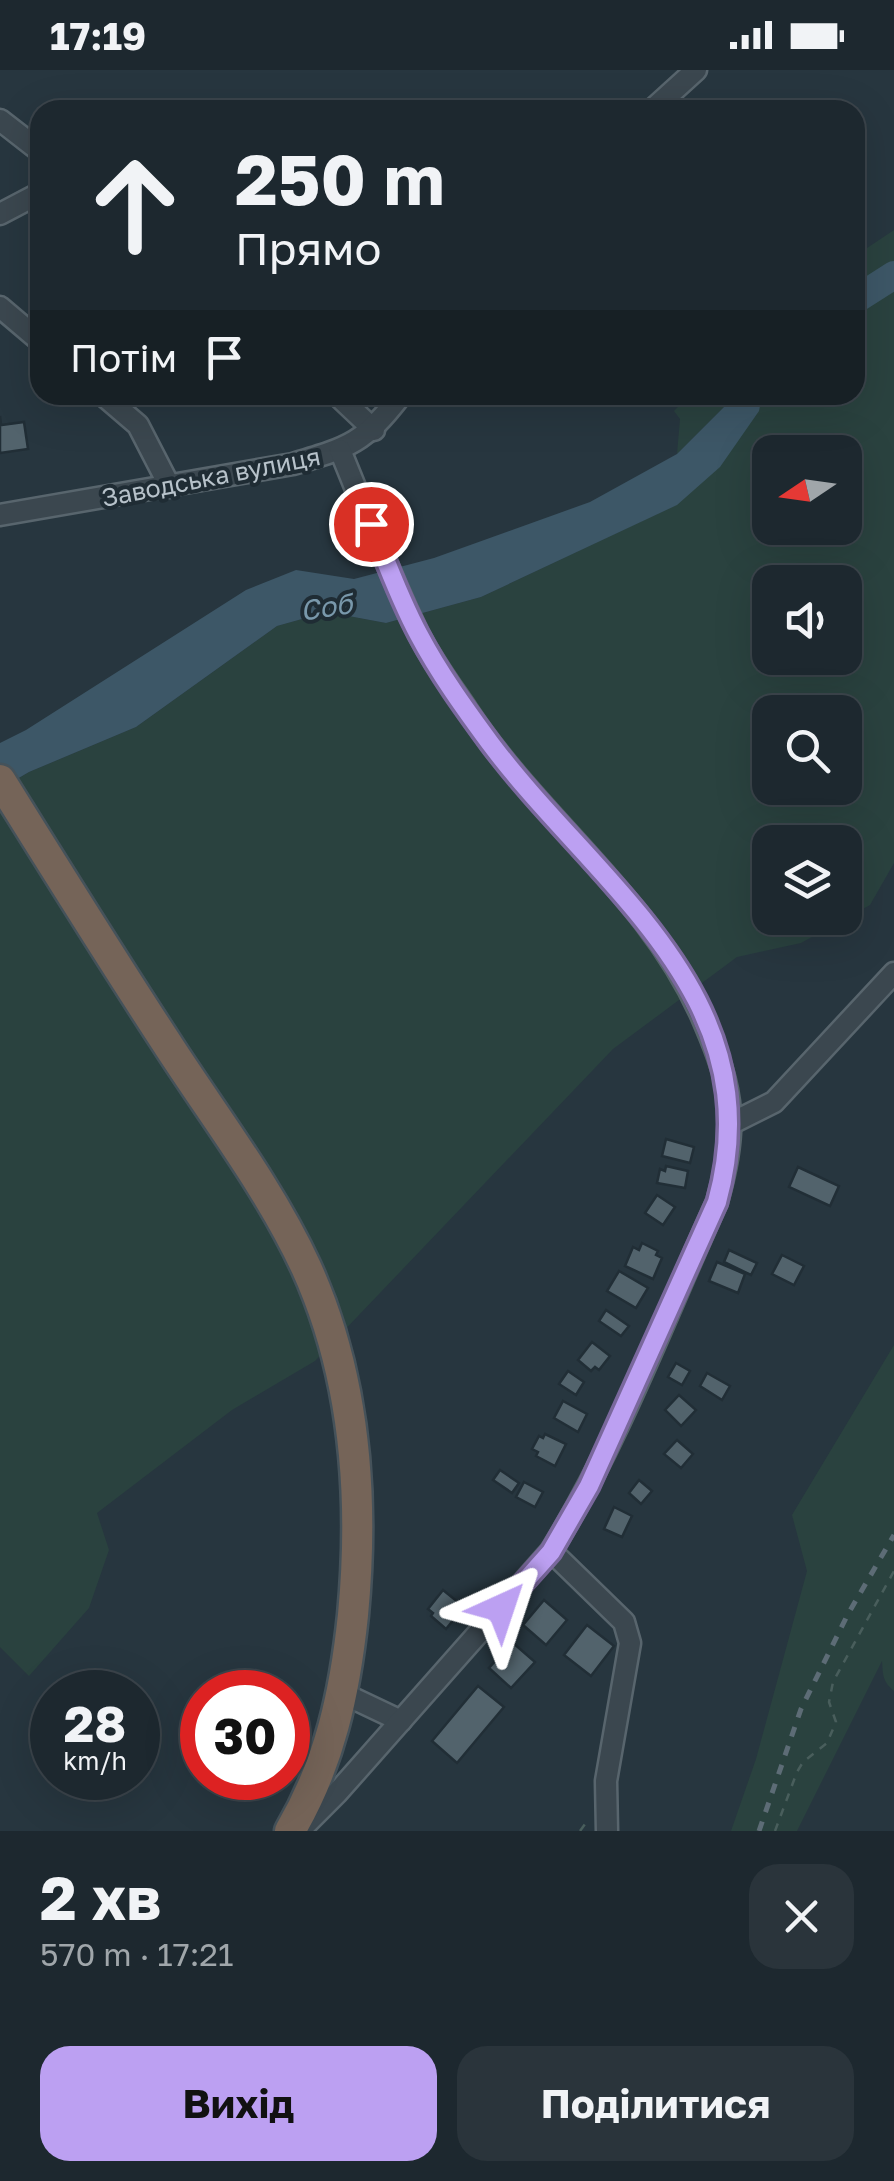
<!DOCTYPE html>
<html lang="uk">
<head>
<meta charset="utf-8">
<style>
  body { margin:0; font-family:"Golos Text",sans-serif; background:#2a343b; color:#f1f3f6; height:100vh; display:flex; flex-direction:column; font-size:38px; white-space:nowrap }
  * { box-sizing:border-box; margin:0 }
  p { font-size:32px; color:#a0a6aa }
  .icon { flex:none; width:55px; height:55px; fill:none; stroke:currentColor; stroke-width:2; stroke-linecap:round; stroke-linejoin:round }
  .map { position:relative; height:1761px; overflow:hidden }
  .sheet { display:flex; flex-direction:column; background:#1d282f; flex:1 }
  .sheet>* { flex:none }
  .hud { position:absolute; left:30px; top:30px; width:835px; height:305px; border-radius:30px; box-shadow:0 10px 40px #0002,0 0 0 2px #3b444b; background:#1d282f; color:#f1f3f6; overflow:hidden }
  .needle { width:65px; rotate:257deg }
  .buttons { position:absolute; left:752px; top:365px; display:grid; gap:20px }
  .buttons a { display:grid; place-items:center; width:110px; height:110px; border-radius:20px; background:#1d282f; box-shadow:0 10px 40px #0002,0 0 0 2px #3b444b; font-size:50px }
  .speed { position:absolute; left:30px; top:1600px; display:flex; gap:20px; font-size:50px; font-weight:700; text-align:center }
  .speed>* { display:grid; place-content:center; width:130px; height:130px; border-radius:50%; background:#1d282f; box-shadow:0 10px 40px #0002,0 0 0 2px #3b444b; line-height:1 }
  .speed small { font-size:25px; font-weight:400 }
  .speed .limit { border:15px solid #d22; background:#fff; color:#111 }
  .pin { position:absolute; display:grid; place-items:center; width:85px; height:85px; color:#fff; margin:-42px; border:5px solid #fff; border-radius:50%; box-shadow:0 2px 10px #0007 }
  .me { position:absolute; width:110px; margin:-55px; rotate:42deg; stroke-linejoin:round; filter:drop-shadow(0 0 8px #0008) }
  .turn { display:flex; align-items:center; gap:35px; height:210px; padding:0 40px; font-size:45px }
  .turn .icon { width:130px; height:130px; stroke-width:2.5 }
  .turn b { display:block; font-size:70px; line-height:85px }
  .then { display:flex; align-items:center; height:95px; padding:0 40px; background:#0003; gap:20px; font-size:38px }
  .round { display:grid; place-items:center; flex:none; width:105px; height:105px; border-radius:30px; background:#2a343b }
  .summary { display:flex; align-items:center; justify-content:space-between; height:170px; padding:0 40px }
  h1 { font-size:60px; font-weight:700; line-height:75px }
  .cta { display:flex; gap:20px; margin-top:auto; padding:20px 40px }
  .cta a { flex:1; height:115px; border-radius:30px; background:#bca0f2; color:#111; font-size:40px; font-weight:700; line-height:115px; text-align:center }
  .cta a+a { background:#2a343b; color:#f1f3f6 }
  .status { display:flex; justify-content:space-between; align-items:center; height:70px; padding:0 50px; background:#1d282f; direction:ltr }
  .status svg { height:28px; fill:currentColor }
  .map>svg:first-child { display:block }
  .green { fill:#2a423f; fill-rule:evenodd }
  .water { fill:#3d5767 }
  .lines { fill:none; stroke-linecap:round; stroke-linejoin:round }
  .river { stroke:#3d5767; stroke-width:28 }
  .building { fill:#52636c; stroke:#212e36; stroke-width:2.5 }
  .minor-casing { stroke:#58656d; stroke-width:25 }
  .highway-casing { stroke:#45525a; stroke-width:35 }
  .path { stroke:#495e5c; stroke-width:2.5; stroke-dasharray:8 8; stroke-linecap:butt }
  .minor { stroke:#3b474f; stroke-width:20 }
  .highway { stroke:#756458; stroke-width:30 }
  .rail { stroke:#5d6c76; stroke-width:5; stroke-dasharray:10 10; stroke-linecap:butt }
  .route-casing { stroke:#7a689d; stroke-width:25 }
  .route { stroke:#bca0f2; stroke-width:18 }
  .labels { text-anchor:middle; stroke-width:8; stroke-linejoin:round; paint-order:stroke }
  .street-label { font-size:25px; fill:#b7c2ca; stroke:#1f2c34 }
  .water-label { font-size:28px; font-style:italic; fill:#7998ab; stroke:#1f2c34 }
</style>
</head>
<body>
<div class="status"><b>17:19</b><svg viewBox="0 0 49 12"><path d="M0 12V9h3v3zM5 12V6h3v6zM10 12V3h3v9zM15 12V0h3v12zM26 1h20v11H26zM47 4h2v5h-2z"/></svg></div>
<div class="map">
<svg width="894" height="1761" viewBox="0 0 894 1761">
  <rect width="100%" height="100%" fill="#27363f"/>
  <g class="green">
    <path d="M894,160v633l-24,42 -69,38 -64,14 -124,92 -298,312 -83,49 -135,103 12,37 -20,58 -60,68 -29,-29v-858l29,-17 107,-45 141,-101 50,-14 59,11 95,-26 195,-92 86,-110h93v-139zM770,382h75v76h-75zM770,512h75v76h-75zM770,642h75v76h-75zM770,772h75v76h-75z"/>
    <polygon points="690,325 736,325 677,384 680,349 674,341"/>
    <path d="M894,1275v346c-12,-10 -11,-17 -12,-30l-85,170h-66l25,-72 51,-188 -15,-56z"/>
  </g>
  <polygon class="water" points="736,325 762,325 759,341 720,397 677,435 481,527 386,553 327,542 277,556 136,657 29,702 0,719 0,673 26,660 246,520 296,500 354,509 434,488 590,432 677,384"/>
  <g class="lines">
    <polyline class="river" points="855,230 894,205"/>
  </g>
  <g class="building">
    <polygon points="0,346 1,355 24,352 28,379 0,383"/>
    <polygon points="666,1069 694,1077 690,1093 662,1086"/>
    <polygon points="666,1096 688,1101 685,1118 657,1113 660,1099 665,1101"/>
    <polygon points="798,1097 839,1116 830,1136 789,1117"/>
    <polygon points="657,1125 675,1137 663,1155 645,1143"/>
    <polygon points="642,1173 658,1181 656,1185 662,1188 653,1209 625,1196 633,1177 639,1180"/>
    <polygon points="729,1180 757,1193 751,1205 724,1192"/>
    <polygon points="782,1185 804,1196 794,1215 772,1204"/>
    <polygon points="717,1192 745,1204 738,1223 709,1211"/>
    <polygon points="619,1201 648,1218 636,1238 607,1221"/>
    <polygon points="606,1240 629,1256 621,1266 599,1251"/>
    <polygon points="592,1272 610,1286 599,1300 595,1297 591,1301 578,1290"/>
    <polygon points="676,1293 690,1301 682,1315 668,1307"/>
    <polygon points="568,1301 584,1312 576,1325 559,1314"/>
    <polygon points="707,1303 730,1316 722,1330 700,1316"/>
    <polygon points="679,1325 696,1340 681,1356 665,1340"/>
    <polygon points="563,1331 587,1344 578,1362 554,1348"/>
    <polygon points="545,1364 566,1374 555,1396 536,1386 538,1382 532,1379 539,1366 543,1368"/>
    <polygon points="677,1370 693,1384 681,1398 664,1384"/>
    <polygon points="500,1400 519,1413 512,1423 493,1410"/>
    <polygon points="639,1410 652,1421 641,1434 629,1423"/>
    <polygon points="524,1412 543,1422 535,1437 516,1427"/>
    <polygon points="614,1437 632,1446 622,1467 604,1459"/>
    <polygon points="443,1520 464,1537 446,1559 431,1546 433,1543 428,1539"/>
    <polygon points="544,1530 567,1550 546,1575 523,1555"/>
    <polygon points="587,1555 614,1576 591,1606 564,1585"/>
    <polygon points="512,1572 535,1592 511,1618 489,1598"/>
    <polygon points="478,1616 504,1637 457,1693 432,1671"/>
  </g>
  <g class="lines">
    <g class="minor-casing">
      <g id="minor">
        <polyline points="652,40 696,0"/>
        <polyline points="0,50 40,81"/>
        <polyline points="0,144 40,123"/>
        <polyline points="0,237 40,271"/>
        <polyline points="103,325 138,355 170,417"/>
        <polyline points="337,325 374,360"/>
        <path d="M0,445l293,-51c57,-17 71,-21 108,-69"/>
        <polyline points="730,1054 774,1032 894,903"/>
        <polyline points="551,1481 624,1552 630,1573 606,1711 607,1761"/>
        <polyline points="342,1623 401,1651"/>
        <path d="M299,1761l38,-38 214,-242c67,-109 113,-232 166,-349 8,-29 15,-60 13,-90 -2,-31 -13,-60 -25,-88 -52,-125 -165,-203 -238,-314 -17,-25 -36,-51 -49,-77 -29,-60 -53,-122 -78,-183"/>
      </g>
    </g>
    <g class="highway-casing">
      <path id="highway" d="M0,710c55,88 109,175 166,262 47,73 103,145 140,225 49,108 58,231 47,348 -8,77 -23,148 -63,216"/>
    </g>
    <g class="path">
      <polyline points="580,1761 588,1750"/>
      <polyline points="775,1761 797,1702 803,1692 827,1673 836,1652 829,1632 833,1612 894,1501"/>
    </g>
    <use href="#minor" class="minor"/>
    <use href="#highway" class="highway"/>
    <polyline class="rail" points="759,1761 801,1639 848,1544 894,1465"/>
  </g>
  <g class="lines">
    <g class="route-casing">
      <path id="route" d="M371,454c15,37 29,76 48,111 20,38 46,74 71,108 107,143 284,252 227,459l-128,284 -38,66 -50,56"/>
    </g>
    <use href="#route" class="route"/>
  </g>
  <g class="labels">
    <g class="street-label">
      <text transform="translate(211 407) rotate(-11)" y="9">Заводська вулиця</text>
    </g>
    <g class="water-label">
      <text transform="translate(326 537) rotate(-9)" y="10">Соб</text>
    </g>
  </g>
</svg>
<div class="buttons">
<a><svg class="needle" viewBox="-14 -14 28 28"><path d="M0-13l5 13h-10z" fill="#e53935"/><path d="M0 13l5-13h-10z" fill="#a0a6aa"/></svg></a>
<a><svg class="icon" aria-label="sound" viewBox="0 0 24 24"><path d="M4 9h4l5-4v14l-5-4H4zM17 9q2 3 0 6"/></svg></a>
<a><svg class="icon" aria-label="search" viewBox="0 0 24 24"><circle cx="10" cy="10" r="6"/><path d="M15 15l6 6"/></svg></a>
<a><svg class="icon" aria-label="layers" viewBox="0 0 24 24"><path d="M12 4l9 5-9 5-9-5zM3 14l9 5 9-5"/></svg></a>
</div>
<div class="speed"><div>28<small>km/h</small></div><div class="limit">30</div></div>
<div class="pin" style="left:371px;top:454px;background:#d93025"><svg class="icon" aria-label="arrive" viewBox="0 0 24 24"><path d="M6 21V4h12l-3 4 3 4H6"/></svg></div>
<svg class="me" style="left:501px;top:1538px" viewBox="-20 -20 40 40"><path d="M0-17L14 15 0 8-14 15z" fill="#bca0f2" stroke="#fff" stroke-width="4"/></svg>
<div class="hud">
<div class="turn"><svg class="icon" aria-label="ahead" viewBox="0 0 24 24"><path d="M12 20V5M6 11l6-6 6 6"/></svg><div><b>250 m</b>Прямо</div></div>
<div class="then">Потім<svg class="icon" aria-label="arrive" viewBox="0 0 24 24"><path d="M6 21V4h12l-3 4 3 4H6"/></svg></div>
</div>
</div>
<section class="sheet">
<div class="summary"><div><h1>2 хв</h1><p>570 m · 17:21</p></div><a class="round"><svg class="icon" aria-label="close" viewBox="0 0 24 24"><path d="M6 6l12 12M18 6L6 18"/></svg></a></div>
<div class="cta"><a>Вихід</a><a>Поділитися</a></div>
</section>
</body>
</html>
